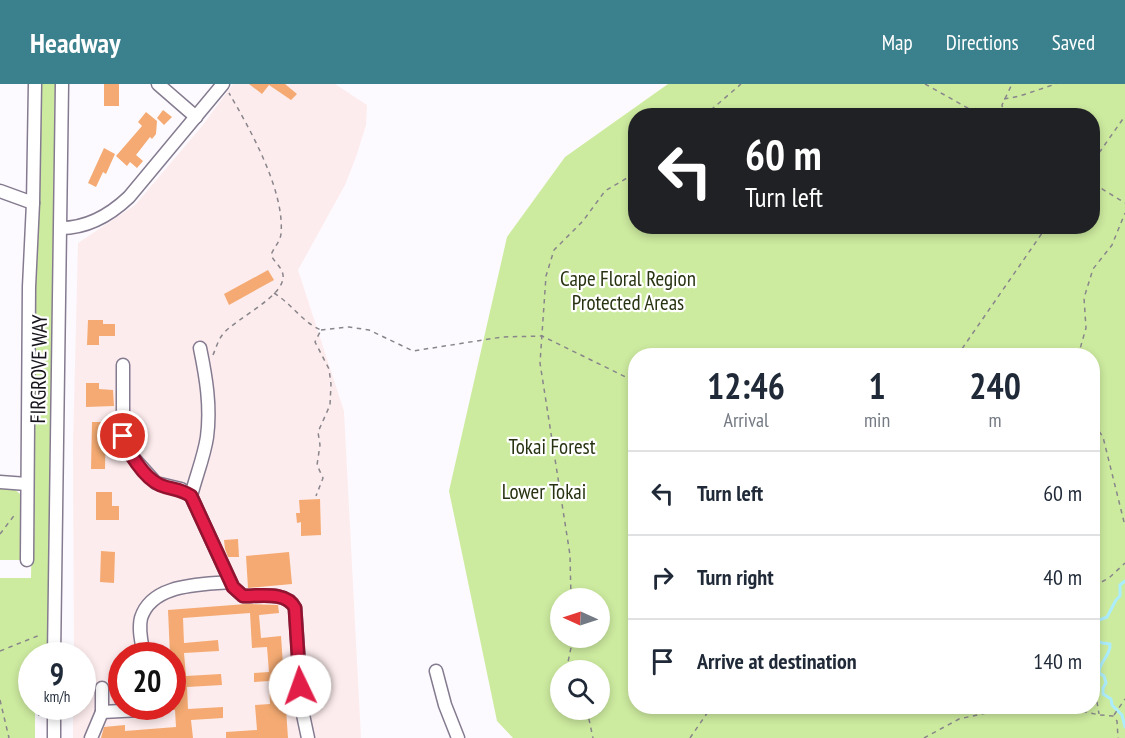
<!DOCTYPE html>
<html lang="en">
<head>
<meta charset="utf-8">
<style>
  body { margin:0; font-family:"PT Sans Narrow",sans-serif; background:#f2f2f3; color:#1f2937; height:100vh; display:flex; flex-direction:column; font-size:22px; white-space:nowrap }
  * { box-sizing:border-box; margin:0 }
  p { font-size:20px; color:#747a83 }
  .icon { flex:none; width:33px; height:33px; fill:none; stroke:currentColor; stroke-width:2; stroke-linecap:round; stroke-linejoin:round }
  .map { position:relative; flex:1; overflow:hidden }
  .drawer { position:absolute; left:628px; top:264px; width:472px; height:366px; display:flex; flex-direction:column; background:#fff; border-radius:24px; box-shadow:0 3px 9px #0003 }
  .drawer>* { flex:none }
  .guide { position:absolute; left:628px; top:24px; width:472px; height:126px; border-radius:24px; box-shadow:0 3px 9px #0003; background:#202124; color:#fff; overflow:hidden }
  .needle { width:39px; rotate:273deg }
  .tools { position:absolute; left:550px; top:504px; display:grid; gap:12px }
  .tools a { display:grid; place-items:center; width:60px; height:60px; border-radius:50%; background:#fff; box-shadow:0 3px 9px #0003; font-size:30px }
  .speed { position:absolute; left:18px; top:558px; display:flex; gap:12px; font-size:30px; font-weight:700; text-align:center }
  .speed>* { display:grid; place-content:center; width:78px; height:78px; border-radius:50%; background:#fff; box-shadow:0 3px 9px #0003; line-height:1 }
  .speed small { font-size:15px; font-weight:400 }
  .speed .limit { border:9px solid #d22; background:#fff; color:#111 }
  .pin { position:absolute; display:grid; place-items:center; width:51px; height:51px; color:#fff; margin:-26px; border:3px solid #fff; border-radius:50%; box-shadow:0 2px 6px #0007 }
  .me { position:absolute; width:66px; margin:-33px; rotate:357deg; stroke-linejoin:round; filter:drop-shadow(0 0 4px #0008) }
  .turn { display:flex; align-items:center; gap:21px; height:126px; padding:0 18px; font-size:27px }
  .turn .icon { width:78px; height:78px; stroke-width:2.5 }
  .turn b { display:block; font-size:42px; line-height:51px }
  .eta { display:flex; justify-content:space-evenly; align-items:center; height:102px; text-align:center }
  .eta b { font-size:36px; font-weight:800; line-height:42px }
  ul { padding:0; list-style:none }
  li { display:flex; align-items:center; gap:18px; height:84px; padding:0 18px; border-top:2px solid #e0e1e3 }
  li div { flex:1 }
  li b { display:block; font-size:22px }
  li em { font-style:normal }
  header { display:flex; align-items:center; gap:36px; box-sizing:border-box; height:84px; padding:0 30px; background:#3b808d; color:#fff }
  header strong { font-size:28px }
  nav { display:flex; gap:33px; margin-inline-start:auto; font-size:21px }
  .map>svg:first-child { display:block }
  .education { fill:#fdeced; fill-rule:evenodd }
  .green { fill:#cdeb9f; fill-rule:evenodd }
  .lines { fill:none; stroke-linecap:round; stroke-linejoin:round }
  .stream { stroke:#acedfd; stroke-width:3 }
  .building { fill:#f4aa72 }
  .minor-casing { stroke:#857b90; stroke-width:15 }
  .path { stroke:#88858b; stroke-width:1.5; stroke-dasharray:4.5 4.5; stroke-linecap:butt }
  .minor { stroke:#fff; stroke-width:12 }
  .route-casing { stroke:#92132f; stroke-width:15 }
  .route { stroke:#e11d48; stroke-width:10 }
  .labels { text-anchor:middle; stroke-width:4.5; stroke-linejoin:round; paint-order:stroke }
  .park-label { font-size:21px; fill:#273311; stroke:#fff }
  .street-label { font-size:21px; fill:#18141c; stroke:#fff }
</style>
</head>
<body>
<header>
<strong>Headway</strong>
<nav><a>Map</a><a>Directions</a><a>Saved</a></nav>
</header>
<div class="map">
<svg width="1125" height="654" viewBox="0 0 1125 654">
  <rect width="100%" height="100%" fill="#fcfafe"/>
  <path class="education" d="M233,0h102l32,21 -1,20 -10,32 -11,28 -47,85 46,141 17,327h-288v-31l9,-1v-50l-8,-1 -1,-210 5,-202 57,-38 67,-79zM122,572h50v50h-50z"/>
  <g class="green">
    <polygon points="39,0 55,0 48,571 32,572 32,622 35,623 35,654 0,654 0,494 31,494"/>
    <path d="M668,0h457v654h-612l-16,-17 -48,-230 58,-254 58,-80zM636,32h458v110h-458zM636,272h458v350h-458zM600,514v40h-39v-40zM600,586v40h-39v-40z"/>
    <polygon points="0,403 12,403 20,410 22,476 0,476"/>
  </g>
  <g class="lines">
    <g class="stream">
      <polyline points="1094,538 1107,533 1116,516 1120,512 1120,501 1125,497"/>
      <polyline points="1094,549 1094,552"/>
      <path d="M1094,555l8,4 8,1c1,12 -11,17 -11,29l5,3 2,7 -3,5v6l8,5 1,6 10,10 3,12"/>
    </g>
  </g>
  <g class="building">
    <rect x="104" y="0" width="15" height="22"/>
    <polygon points="249,0 285,0 297,10 291,16 269,1 262,10"/>
    <polygon points="163,26 172,33 164,41 157,34"/>
    <polygon points="146,28 157,37 156,50 152,55 150,53 136,71 143,77 137,84 130,78 127,82 116,72 142,42 138,38"/>
    <polygon points="104,64 115,70 106,90 103,88 96,103 88,99"/>
    <polygon points="268,186 274,196 229,221 224,210"/>
    <polygon points="88,236 103,236 103,240 115,240 115,252 99,252 99,261 87,261"/>
    <polygon points="86,299 99,299 99,305 113,306 114,322 86,323"/>
    <polygon points="92,338 106,338 105,385 91,385"/>
    <polygon points="96,408 112,408 112,422 119,422 119,436 96,436"/>
    <polygon points="320,415 321,451 301,452 301,438 297,439 296,429 300,429 299,416"/>
    <polygon points="238,455 239,473 228,473 225,465 224,456"/>
    <polygon points="101,467 115,468 114,499 100,498"/>
    <polygon points="289,468 292,500 248,504 246,472"/>
    <polygon points="246,520 278,521 279,529 259,531 261,554 281,552 288,654 226,654 226,648 257,646 255,621 270,620 269,597 254,598 254,589 269,588 267,563 252,564 250,529 183,534 184,559 218,556 219,567 184,569 186,592 221,590 222,601 187,603 188,625 223,623 223,634 191,636 193,654 101,654 104,643 125,641 125,647 176,643 175,626 172,626 172,572 170,572 168,526"/>
  </g>
  <g class="lines">
    <g class="minor-casing">
      <g id="minor">
        <polyline points="158,0 196,33"/>
        <polyline points="0,107 33,119"/>
        <path d="M61,144c26,0 49,-13 68,-31l94,-113"/>
        <path d="M123,281v71l7,18 26,29 25,6 10,7 42,91 10,9c17,0 44,-5 52,12l7,102 6,28"/>
        <polyline points="0,398 27,400"/>
        <path d="M191,412c5,-20 13,-39 16,-59 4,-31 -1,-60 -7,-89"/>
        <polyline points="27,476 29,203 33,119 35,0"/>
        <polyline points="54,572 62,0"/>
        <path d="M144,572c-2,-12 -6,-26 -3,-38 11,-35 60,-33 89,-36"/>
        <polyline points="436,587 445,621 458,654"/>
        <polyline points="102,604 102,628 141,626 146,622"/>
        <polyline points="54,654 54,622"/>
        <polyline points="91,654 102,628"/>
      </g>
    </g>
    <g class="path">
      <polyline points="925,0 982,32"/>
      <path d="M1004,15c17,-2 35,-10 52,-15"/>
      <polyline points="704,32 741,0"/>
      <polyline points="1004,32 1002,21 1012,0"/>
      <polyline points="1094,76 1125,32"/>
      <polyline points="1094,100 1125,119"/>
      <path d="M274,209c18,11 28,29 47,37l-6,12 14,27 2,15 -1,21 -12,27 2,13 -3,20 6,13 -7,18"/>
      <polyline points="321,246 349,243 369,246 413,267 502,253 542,252 636,298"/>
      <path d="M213,271c3,-7 5,-15 10,-21 13,-16 63,-38 60,-59 -1,-8 -9,-13 -12,-20 3,-8 9,-13 10,-21 4,-43 -31,-105 -52,-141"/>
      <polyline points="957,272 1047,142"/>
      <polyline points="1052,272 1077,267"/>
      <polyline points="1078,272 1086,244 1084,214 1093,185 1112,161 1125,129"/>
      <polyline points="1094,340 1103,353 1125,442"/>
      <polyline points="0,450 16,429"/>
      <polyline points="1094,502 1109,494 1125,479"/>
      <polyline points="571,514 570,471 540,279 546,192 554,166 583,137 605,107 627,94 636,84"/>
      <polyline points="0,567 40,551"/>
      <polyline points="569,586 568,578 573,554"/>
      <polyline points="1094,600 1099,630"/>
      <polyline points="0,616 9,654"/>
      <polyline points="1056,622 1100,631 1113,632 1117,637 1118,654"/>
      <polyline points="587,626 593,654"/>
      <polyline points="38,631 42,631"/>
      <polyline points="1114,631 1125,615"/>
      <polyline points="690,654 712,622"/>
      <polyline points="924,654 959,635 1008,624 1030,622"/>
    </g>
    <use href="#minor" class="minor"/>
  </g>
  <g class="lines">
    <g class="route-casing">
      <path id="route" d="M123,352c4,15 21,42 37,49 12,5 19,3 31,11l42,91 10,9c17,0 44,-5 52,12l5,78"/>
    </g>
    <use href="#route" class="route"/>
  </g>
  <g class="labels">
    <g class="park-label">
      <text x="628" y="202">Cape Floral Region<tspan x="628" dy="24">Protected Areas</tspan></text>
      <text x="552" y="370">Tokai Forest</text>
      <text x="544" y="415">Lower Tokai</text>
    </g>
    <g class="street-label">
      <text transform="translate(39 285) rotate(-89)" y="7">FIRGROVE WAY</text>
    </g>
  </g>
</svg>
<div class="tools">
<a><svg class="needle" viewBox="-14 -14 28 28"><path d="M0-13l5 13h-10z" fill="#e53935"/><path d="M0 13l5-13h-10z" fill="#747a83"/></svg></a>
<a><svg class="icon" aria-label="search" viewBox="0 0 24 24"><circle cx="10" cy="10" r="6"/><path d="M15 15l6 6"/></svg></a>
</div>
<div class="speed"><div>9<small>km/h</small></div><div class="limit">20</div></div>
<div class="pin" style="left:123px;top:352px;background:#d93025"><svg class="icon" aria-label="arrive" viewBox="0 0 24 24"><path d="M6 21V4h12l-3 4 3 4H6"/></svg></div>
<svg class="me" style="left:300px;top:602px" viewBox="-20 -20 40 40"><circle r="19" fill="#fff"/><path d="M0-13L10 11 0 6-10 11z" fill="#e11d48"/></svg>
<div class="guide">
<div class="turn"><svg class="icon" aria-label="left" viewBox="0 0 24 24"><path d="M17 20v-9H6M10 6l-5 5 5 5"/></svg><div><b>60 m</b>Turn left</div></div>
</div>
<section class="drawer">
<div class="eta">
<div><b>12:46</b><p>Arrival</p></div>
<div><b>1</b><p>min</p></div>
<div><b>240</b><p>m</p></div>
</div>
<ul>
<li><svg class="icon" aria-label="left" viewBox="0 0 24 24"><path d="M17 20v-9H6M10 6l-5 5 5 5"/></svg><div><b>Turn left</b></div><em>60 m</em></li>
<li><svg class="icon" aria-label="right" viewBox="0 0 24 24"><path d="M7 20v-9h11M14 6l5 5-5 5"/></svg><div><b>Turn right</b></div><em>40 m</em></li>
<li><svg class="icon" aria-label="arrive" viewBox="0 0 24 24"><path d="M6 21V4h12l-3 4 3 4H6"/></svg><div><b>Arrive at destination</b></div><em>140 m</em></li>
</ul>
</section>
</div>
</body>
</html>
